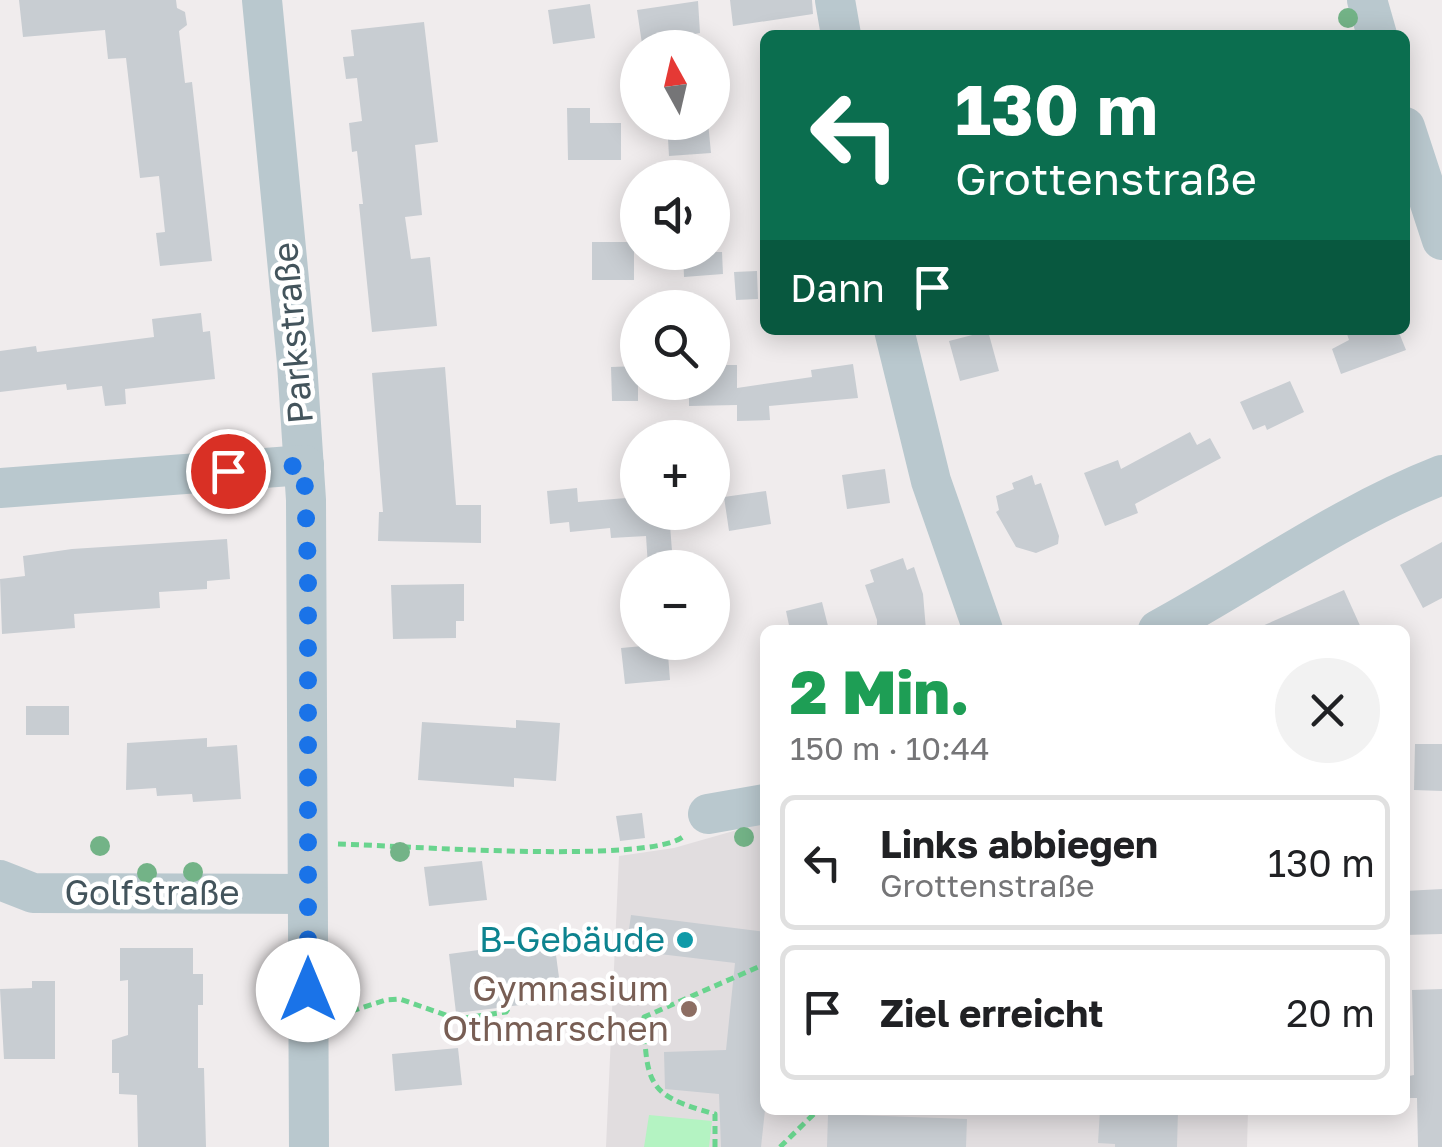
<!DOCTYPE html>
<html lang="de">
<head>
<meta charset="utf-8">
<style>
  body { margin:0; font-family:"Golos Text",sans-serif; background:#f2f2f2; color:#202124; height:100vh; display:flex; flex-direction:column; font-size:38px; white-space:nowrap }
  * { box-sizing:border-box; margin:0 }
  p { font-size:32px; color:#757577 }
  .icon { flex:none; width:55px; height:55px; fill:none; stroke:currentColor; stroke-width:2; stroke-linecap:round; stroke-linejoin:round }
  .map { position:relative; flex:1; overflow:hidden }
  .drawer { position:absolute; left:760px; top:625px; width:650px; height:490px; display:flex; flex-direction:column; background:#fff; border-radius:15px; box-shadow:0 5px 25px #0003 }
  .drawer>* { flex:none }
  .hud { position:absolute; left:760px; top:30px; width:650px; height:305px; border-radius:15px; box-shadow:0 5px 25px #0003; background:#0b6e4f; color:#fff; overflow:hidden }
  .needle { width:65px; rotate:352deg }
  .tools { position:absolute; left:620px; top:30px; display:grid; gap:20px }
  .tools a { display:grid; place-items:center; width:110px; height:110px; border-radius:50%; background:#fff; box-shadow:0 5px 25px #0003; font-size:50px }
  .pin { position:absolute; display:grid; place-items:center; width:85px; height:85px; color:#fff; margin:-42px; border:5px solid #fff; border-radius:50%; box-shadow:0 2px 10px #0007 }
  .me { position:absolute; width:110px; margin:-55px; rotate:0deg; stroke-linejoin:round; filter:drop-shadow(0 0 8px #0008) }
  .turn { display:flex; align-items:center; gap:35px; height:210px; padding:0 30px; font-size:45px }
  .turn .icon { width:130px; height:130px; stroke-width:2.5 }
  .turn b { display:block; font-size:70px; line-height:85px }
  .then { display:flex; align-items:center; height:95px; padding:0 30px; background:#0003; gap:20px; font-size:38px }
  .round { display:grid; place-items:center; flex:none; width:105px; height:105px; border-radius:52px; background:#f2f2f2 }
  .headline { display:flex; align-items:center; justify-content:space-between; height:170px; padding:0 30px }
  h1 { font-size:60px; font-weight:800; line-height:75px; color:#1e9e55 }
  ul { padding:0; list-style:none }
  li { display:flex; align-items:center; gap:30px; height:135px; margin:0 20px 15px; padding:0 10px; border:5px solid #e0e0e0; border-radius:15px }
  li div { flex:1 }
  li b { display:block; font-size:38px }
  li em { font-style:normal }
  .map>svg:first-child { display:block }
  .education { fill:#e1dddf }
  .green { fill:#b4f3c2 }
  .building { fill:#c8cdd2 }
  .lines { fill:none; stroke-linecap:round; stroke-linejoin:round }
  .path { stroke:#69d48e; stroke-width:5; stroke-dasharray:8 5; stroke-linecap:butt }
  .minor { stroke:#b9c8ce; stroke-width:40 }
  .tree { fill:#73b387 }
  .route { stroke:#1a73e8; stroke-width:18; stroke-dasharray:0 32.4 }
  .culture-dot { fill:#0f9aa8; stroke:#fff; stroke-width:4 }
  .education-dot { fill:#8d6e63; stroke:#fff; stroke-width:4 }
  .labels { text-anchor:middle; stroke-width:9; stroke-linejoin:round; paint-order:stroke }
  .street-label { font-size:35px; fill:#43545c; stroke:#fff }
  .culture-label { font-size:35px; fill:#0d838f; stroke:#fff; text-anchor:end }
  .education-label { font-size:35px; fill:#785e54; stroke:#fff; text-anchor:end }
</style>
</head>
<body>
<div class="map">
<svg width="1442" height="1147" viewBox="0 0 1442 1147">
  <rect width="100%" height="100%" fill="#f0eced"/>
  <polygon class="education" points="765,822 765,1110 1248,1110 1247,1147 606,1147 619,856 674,848"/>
  <polygon class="green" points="649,1115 712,1121 709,1147 644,1147"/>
  <g class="building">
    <polygon points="19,0 176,0 177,8 185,12 187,25 179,31 185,83 192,82 212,261 160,266 156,233 165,232 159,176 140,178 126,58 108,59 105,30 23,37"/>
    <polygon points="730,0 812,0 813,14 733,26"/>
    <polygon points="698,1 700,33 642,44 637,10"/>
    <polygon points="590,4 595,38 553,44 548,10"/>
    <polygon points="424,22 438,142 415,145 422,215 405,217 411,259 430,257 437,326 372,332 359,204 363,204 357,151 352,152 349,123 362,121 357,78 346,79 343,57 354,56 351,30"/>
    <polygon points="567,108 590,108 590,123 621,123 621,160 568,160"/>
    <polygon points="667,122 708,122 711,153 669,156"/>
    <rect x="592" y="242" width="42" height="38"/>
    <polygon points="683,252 722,252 723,274 684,277"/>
    <polygon points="757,271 758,299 736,300 734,272"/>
    <polygon points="201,313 203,332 210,331 215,379 125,389 126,404 105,406 102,386 67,390 66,384 0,392 0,351 36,346 37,352 154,337 152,319"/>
    <polygon points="1358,330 1398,330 1406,350 1341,374 1332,349 1349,340 1347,334"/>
    <polygon points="988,331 999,371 960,381 949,341"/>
    <polygon points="853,364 858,398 769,406 770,420 737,421 737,405 689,406 689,382 712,382 712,365 737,365 737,388 812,377 811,370"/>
    <polygon points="638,366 638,401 612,401 611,367"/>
    <polygon points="445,367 456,505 481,505 481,543 378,541 379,512 383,512 372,373"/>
    <polygon points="1290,381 1304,412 1267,430 1265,425 1253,430 1240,402"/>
    <polygon points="1190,432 1197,445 1210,438 1221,458 1135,504 1138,513 1105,526 1084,473 1118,460 1121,469"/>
    <polygon points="885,469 890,503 847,509 842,475"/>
    <polygon points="1032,475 1035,485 1041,483 1059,536 1058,544 1036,553 1016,547 996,512 999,510 996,496 1014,489 1012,483"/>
    <polygon points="577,488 578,502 638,497 638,512 669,512 673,564 648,566 646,536 611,538 610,528 570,532 569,522 550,524 547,491"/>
    <polygon points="766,491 771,524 729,531 724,497"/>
    <polygon points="227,539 230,579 207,581 207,589 159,592 160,608 74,614 75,628 2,634 0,579 25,576 23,556 72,549"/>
    <polygon points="1442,542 1442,598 1423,608 1400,565"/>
    <polygon points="903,558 907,570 914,567 923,594 926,630 877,630 877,620 865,585 874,582 870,570"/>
    <polygon points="464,584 464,621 456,621 456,638 393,639 391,585"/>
    <polygon points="1344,590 1362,630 1253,630"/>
    <polygon points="822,602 829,630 790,630 786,611"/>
    <polygon points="643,642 667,642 670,680 625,684 621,648 643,646"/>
    <rect x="26" y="706" width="43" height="29"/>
    <polygon points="516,720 560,723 556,781 514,778 514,787 418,780 422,722 516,728"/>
    <polygon points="207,738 207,747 237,745 241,799 193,802 192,794 157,796 156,788 126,790 127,743"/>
    <polygon points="1415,744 1442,744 1442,791 1414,790"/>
    <polygon points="642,813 645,838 620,841 616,816"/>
    <polygon points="482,861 487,900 429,906 424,867"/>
    <polygon points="1442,889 1442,934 1405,935 1405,891"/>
    <polygon points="631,915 765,932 765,1110 761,1147 721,1147 719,1094 665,1089 664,1052 726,1050 735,963 626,950"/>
    <polygon points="554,940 562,1000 456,1013 449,954"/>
    <polygon points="120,948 193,948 193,974 203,974 203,1005 198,1005 198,1068 204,1068 206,1147 138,1147 137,1095 119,1094 119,1073 112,1073 112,1040 128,1035 128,980 120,981"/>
    <polygon points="32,981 55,981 55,1059 4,1059 0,989 32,988"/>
    <polygon points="1442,989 1442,1147 1418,1147 1417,1098 1409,1098 1409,1076 1414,1075 1412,990"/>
    <polygon points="458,1048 462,1085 395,1091 392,1054"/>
    <polygon points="1100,1110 1178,1110 1177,1147 1115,1147 1115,1144 1098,1143"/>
    <polygon points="828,1114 967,1119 966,1147 827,1147"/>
  </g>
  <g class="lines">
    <g class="path">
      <path d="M338,844c58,1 313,21 346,-8"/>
      <polyline points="339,1015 386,1000 400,999 457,1019 506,1012 510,1006"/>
      <path d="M715,1147v-33c-66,-18 -69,-28 -71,-97l121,-53"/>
      <polyline points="780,1147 818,1110"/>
    </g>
    <g class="minor">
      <polyline points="262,0 297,363 306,500 309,1147"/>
      <polyline points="835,0 841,35"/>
      <polyline points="1367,0 1377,35"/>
      <polyline points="1405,127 1442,240"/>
      <polyline points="894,330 931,481 983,630"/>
      <polyline points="0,488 304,465"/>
      <path d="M1158,630c94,-51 184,-116 284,-155"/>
      <polyline points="708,814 765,804"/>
      <polyline points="0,880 33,893 307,894"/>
    </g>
  </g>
  <g class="tree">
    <circle cx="1348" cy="18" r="10"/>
    <circle cx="744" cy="837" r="10"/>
    <circle cx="100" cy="846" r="10"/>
    <circle cx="400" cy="852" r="10"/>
    <circle cx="193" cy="872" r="10"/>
    <circle cx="147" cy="873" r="10"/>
  </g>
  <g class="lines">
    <polyline class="route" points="228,471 304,465 308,568 308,990"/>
  </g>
  <circle class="culture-dot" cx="685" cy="940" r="10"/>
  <circle class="education-dot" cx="689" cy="1009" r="10"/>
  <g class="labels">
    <g class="street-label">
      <text transform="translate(293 333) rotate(-95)" y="12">Parkstraße</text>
      <text x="152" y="905">Golfstraße</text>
    </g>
    <g class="culture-label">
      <text x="665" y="952">B-Gebäude</text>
    </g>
    <g class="education-label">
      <text x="669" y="1001">Gymnasium<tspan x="669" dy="40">Othmarschen</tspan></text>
    </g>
  </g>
</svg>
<div class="tools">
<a><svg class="needle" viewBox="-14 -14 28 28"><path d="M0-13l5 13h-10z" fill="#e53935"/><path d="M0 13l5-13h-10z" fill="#757577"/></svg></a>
<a><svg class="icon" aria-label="sound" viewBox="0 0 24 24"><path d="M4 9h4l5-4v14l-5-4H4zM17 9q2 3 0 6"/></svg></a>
<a><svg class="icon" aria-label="search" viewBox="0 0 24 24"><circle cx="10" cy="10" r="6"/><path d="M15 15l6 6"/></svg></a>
<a>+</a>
<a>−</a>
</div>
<div class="pin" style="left:228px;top:471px;background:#d93025"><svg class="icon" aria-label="arrive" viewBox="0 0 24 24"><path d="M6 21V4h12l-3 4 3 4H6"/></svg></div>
<svg class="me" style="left:308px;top:990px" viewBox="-20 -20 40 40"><circle r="19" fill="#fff"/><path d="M0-13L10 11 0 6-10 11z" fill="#1a73e8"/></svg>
<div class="hud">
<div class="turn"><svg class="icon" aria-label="left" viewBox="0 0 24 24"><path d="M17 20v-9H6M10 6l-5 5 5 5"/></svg><div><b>130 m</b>Grottenstraße</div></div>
<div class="then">Dann<svg class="icon" aria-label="arrive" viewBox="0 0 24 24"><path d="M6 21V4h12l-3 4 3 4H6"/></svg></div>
</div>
<section class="drawer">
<div class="headline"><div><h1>2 Min.</h1><p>150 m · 10:44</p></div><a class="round"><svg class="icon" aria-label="close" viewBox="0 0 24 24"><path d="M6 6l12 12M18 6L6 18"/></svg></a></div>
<ul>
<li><svg class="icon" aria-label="left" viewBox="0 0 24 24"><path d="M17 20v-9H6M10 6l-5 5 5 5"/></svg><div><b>Links abbiegen</b><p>Grottenstraße</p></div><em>130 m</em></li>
<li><svg class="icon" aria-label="arrive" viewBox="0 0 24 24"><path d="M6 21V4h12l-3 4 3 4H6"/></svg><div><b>Ziel erreicht</b></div><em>20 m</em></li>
</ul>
</section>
</div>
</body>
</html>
